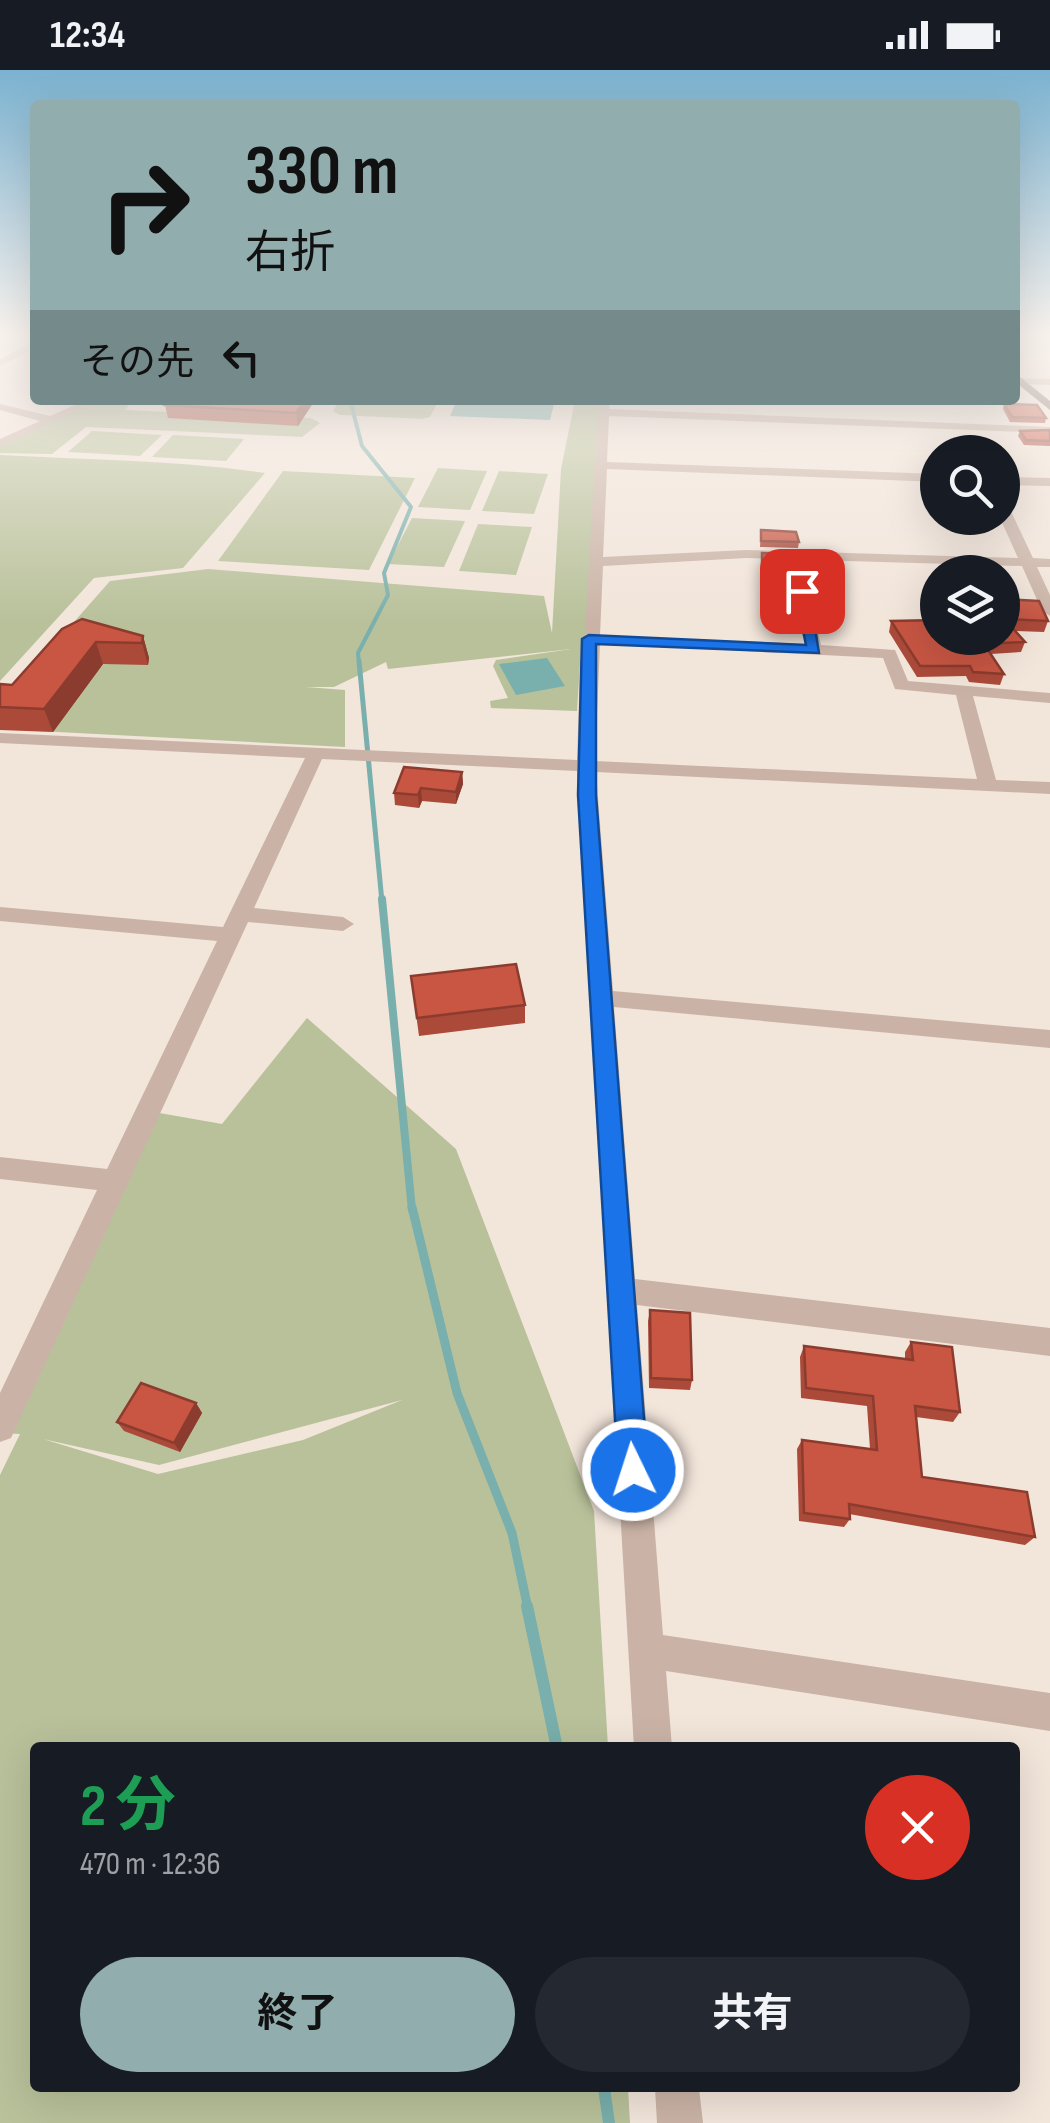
<!DOCTYPE html>
<html lang="ja">
<head>
<meta charset="utf-8">
<style>
  body { margin:0; font-family:"Sofia Sans Condensed","Noto Sans JP",sans-serif; background:#242831; color:#f1f3f6; height:100vh; display:flex; flex-direction:column; font-size:38px; white-space:nowrap }
  * { box-sizing:border-box; margin:0 }
  p { font-size:32px; color:#9ea1a6 }
  .icon { flex:none; width:55px; height:55px; fill:none; stroke:currentColor; stroke-width:2; stroke-linecap:round; stroke-linejoin:round }
  .map { position:relative; flex:1; overflow:hidden }
  .sheet { position:absolute; left:30px; top:1672px; width:990px; height:350px; display:flex; flex-direction:column; background:#171b24; border-radius:10px; box-shadow:0 10px 40px #0002 }
  .sheet>* { flex:none }
  .guide { position:absolute; left:30px; top:30px; width:990px; height:305px; border-radius:10px; box-shadow:0 10px 40px #0002; background:#91adae; color:#111; overflow:hidden }
  .fabs { position:absolute; left:920px; top:365px; display:grid; gap:20px }
  .fabs a { display:grid; place-items:center; width:100px; height:100px; border-radius:50%; background:#171b24; box-shadow:0 10px 40px #0002; font-size:50px }
  .pin { position:absolute; display:grid; place-items:center; width:85px; height:85px; color:#fff; margin:-42px; border-radius:20px; box-shadow:0 5px 15px #0006 }
  .me { position:absolute; width:110px; margin:-55px; rotate:356deg; stroke-linejoin:round; filter:drop-shadow(0 0 8px #0008) }
  .turn { display:flex; align-items:center; gap:35px; height:210px; padding:0 50px; font-size:45px }
  .turn .icon { width:130px; height:130px; stroke-width:2.5 }
  .turn b { display:block; font-size:70px; line-height:85px }
  .then { display:flex; align-items:center; height:95px; padding:0 50px; background:#0003; gap:20px; font-size:38px }
  .round { display:grid; place-items:center; flex:none; width:105px; height:105px; border-radius:52px; background:#242831 }
  .summary { display:flex; align-items:center; justify-content:space-between; height:170px; padding:0 50px }
  h1 { font-size:60px; font-weight:700; line-height:75px; color:#1e9e55 }
  .cta { display:flex; gap:20px; margin-top:auto; padding:20px 50px }
  .cta a { flex:1; height:115px; border-radius:60px; background:#91adae; color:#111; font-size:40px; font-weight:700; line-height:115px; text-align:center }
  .cta a+a { background:#242831; color:#f1f3f6 }
  .status { display:flex; justify-content:space-between; align-items:center; height:70px; padding:0 50px; background:#171b24; direction:ltr }
  .status svg { height:28px; fill:currentColor }
  .map>svg:first-child { display:block }
  .green { fill:#b8c19a; fill-rule:evenodd }
  .water { fill:#79afac }
  .lines { fill:none; stroke-linecap:round; stroke-linejoin:round }
  .stream-far4 { stroke:#79afac; stroke-width:4 }
  .stream-far3 { stroke:#79afac; stroke-width:5 }
  .stream-far2 { stroke:#79afac; stroke-width:8 }
  .stream-far1 { stroke:#79afac; stroke-width:9 }
  .stream { stroke:#79afac; stroke-width:12 }
  .minor { fill:#cab3a6; fill-rule:evenodd }
  .major { fill:#786058; fill-rule:evenodd }
  .wall { fill:#ac4a3a }
  .shaded-wall { fill:#8c3c2f }
  .building { fill:#c85643; stroke:#8c3c2f; stroke-width:2.5 }
  .route { fill:#1a73e8; stroke:#114b97; stroke-width:2.5 }
</style>
</head>
<body>
<div class="status"><b>12:34</b><svg viewBox="0 0 49 12"><path d="M0 12V9h3v3zM5 12V6h3v6zM10 12V3h3v9zM15 12V0h3v12zM26 1h20v11H26zM47 4h2v5h-2z"/></svg></div>
<div class="map">
<svg width="1050" height="2053" viewBox="0 0 1050 2053">
  <rect width="100%" height="100%" fill="#f2e5da"/>
  <g class="green">
    <polygon points="96,330 133,330 125,340 311,348 320,353 302,367 86,357 52,384 0,383 0,374"/>
    <polygon points="340,330 439,330 430,347 422,349 340,345 333,341"/>
    <polygon points="575,330 601,330 589,577 581,579 577,641 491,638 490,631 508,628 493,596 496,590 571,579 388,599 386,592 334,617 306,617 345,620 345,677 0,659 8,627 110,511 208,499 544,526 552,563 561,399"/>
    <polygon points="92,361 162,365 140,386 68,382"/>
    <polygon points="173,365 244,369 226,391 152,387"/>
    <path d="M0,385c89,5 177,5 265,18l-82,95 -89,10 -94,103z"/>
    <polygon points="438,398 487,401 470,440 418,437"/>
    <polygon points="283,401 415,408 369,500 218,491"/>
    <polygon points="499,401 548,404 534,444 482,441"/>
    <polygon points="412,448 465,451 444,497 388,494"/>
    <polygon points="478,454 532,457 516,505 459,501"/>
    <path d="M307,948l149,131 138,362 14,236 -573,1v340h593l2,35h-630v-648l20,-41 -20,-1 148,-322 74,13zM402,1330l-99,40 -145,34 -115,-35 116,26z"/>
  </g>
  <g class="water">
    <polygon points="457,330 555,330 550,350 450,346"/>
    <polygon points="547,588 565,616 516,625 499,594"/>
  </g>
  <g class="lines">
    <polyline class="stream-far4" points="350,330 362,376 411,437 384,503 388,525 358,583 359,593"/>
    <polyline class="stream-far3" points="359,591 382,832"/>
    <polyline class="stream-far2" points="382,829 412,1140"/>
    <polyline class="stream-far1" points="412,1137 457,1323 512,1463 528,1539"/>
    <g class="stream">
      <polyline points="527,1536 557,1678"/>
      <polyline points="604,2018 609,2053"/>
    </g>
    <g class="minor">
      <polygon points="35,271 35,278 0,296 0,289"/>
      <polygon points="1015,308 1050,309 1050,315 1015,314"/>
      <polygon points="86,330 101,330 0,377 0,369 40,351 0,340 0,334 50,346"/>
      <path d="M598,330h12l-1,9 441,18v6l-441,-17 -2,46 331,12v8l-331,-13 -4,88 143,-7 272,8 -18,-40 2,-15 7,4 24,51 17,1v8h-13l13,28v21l-8,-5 -20,-45 -276,-8 -143,8 -3,69 205,9 -10,-53 12,-3 14,57 74,5 13,31 142,12v10l-77,-7 23,84 54,2v12l-454,-22 17,219 437,39v18l-436,-41 21,272 415,49v28l-413,-51 26,330 387,58v38l-384,-60 6,77h-38l-57,-977 -255,-12 -68,149 89,9 11,7 -11,7 -95,-9 -237,516 -11,4v-49l97,-203 -97,-11v-22l107,12 110,-228 -217,-20v-14l223,20 82,-169 -305,-15v-10l577,27 4,-121 4,-4zM600,574l283,14 12,31 61,6 21,84 -382,-18z"/>
      <polygon points="1002,407 1050,408 1050,416 1002,415"/>
      <polygon points="655,2018 699,2018 703,2053 657,2053"/>
    </g>
    <polygon class="major" points="1015,303 1050,331 1050,340 1015,312"/>
  </g>
  <g class="wall">
    <polygon points="315,330 298,356 168,348 165,335"/>
    <polygon points="1004,334 1046,348 1045,353 1010,352 1003,339"/>
    <polygon points="1050,360 1050,376 1024,375 1018,366 1020,361"/>
    <polygon points="761,460 799,472 798,478 760,477"/>
    <polygon points="762,483 806,496 804,504 760,502"/>
    <polygon points="1002,529 1048,551 1044,562 1015,561 1025,572 1021,582 991,584 1004,604 1000,615 969,612 966,606 917,607 889,562 891,551 1002,568"/>
    <polygon points="62,559 143,566 149,588 148,595 103,594 53,662 0,660 0,614 12,615"/>
    <polygon points="462,702 463,714 456,734 422,731 419,738 395,735 394,723"/>
    <polygon points="411,906 525,935 525,953 419,966"/>
    <polygon points="650,1240 692,1310 690,1320 649,1318 648,1251"/>
    <polygon points="911,1272 960,1342 953,1352 916,1347 922,1407 1035,1467 1025,1475 849,1444 850,1449 844,1457 799,1451 797,1379 802,1370 870,1379 867,1336 801,1328 800,1287 804,1276 905,1289 905,1282"/>
    <polygon points="196,1333 202,1343 180,1382 124,1361 117,1352"/>
  </g>
  <g class="shaded-wall">
    <polygon points="305,330 315,330 298,356 296,343"/>
    <polygon points="143,566 149,588 148,595 142,573"/>
    <polygon points="96,572 103,594 53,662 44,639"/>
    <polygon points="462,702 463,714 456,734 456,722"/>
    <polygon points="421,718 422,731 419,738 418,725"/>
    <polygon points="196,1333 202,1343 180,1382 174,1373"/>
  </g>
  <g class="building">
    <polygon points="170,330 305,330 296,343 165,335"/>
    <polygon points="1004,334 1037,335 1046,348 1012,347"/>
    <polygon points="1050,360 1050,371 1026,370 1020,361"/>
    <polygon points="761,460 796,462 799,472 761,471"/>
    <polygon points="762,483 803,485 806,496 762,493"/>
    <polygon points="1002,529 1039,531 1048,551 1008,549 1002,535"/>
    <polygon points="1002,546 1025,572 984,574 1004,604 973,602 970,596 920,596 891,551 938,550 938,568 1002,568"/>
    <polygon points="82,549 143,566 142,573 96,572 44,639 0,637 0,614 12,615 62,559"/>
    <polygon points="404,697 462,702 456,722 421,718 418,725 394,723"/>
    <polygon points="516,894 525,935 417,948 411,906"/>
    <polygon points="650,1240 690,1243 692,1310 651,1308"/>
    <polygon points="911,1272 952,1277 960,1342 915,1336 922,1407 1027,1422 1035,1467 849,1434 850,1449 804,1443 802,1370 877,1380 873,1326 806,1318 804,1276 913,1290"/>
    <polygon points="141,1313 196,1333 174,1373 117,1352"/>
  </g>
  <linearGradient id="sky" x2="0" y2="1"><stop stop-color="#7bb2d0"/><stop offset="0.48" stop-color="#f9f3ee"/><stop offset="1" stop-color="#f9f3ee" stop-opacity="0"/></linearGradient>
  <rect width="1050" height="552" fill="url(#sky)"/>
  <polygon class="route" points="802,517 809,521 819,583 596,574 596,725 648,1400 643,1410 633,1415 623,1410 618,1400 578,725 582,569 589,565 806,575 795,521"/>
</svg>
<div class="fabs">
<a><svg class="icon" aria-label="search" viewBox="0 0 24 24"><circle cx="10" cy="10" r="6"/><path d="M15 15l6 6"/></svg></a>
<a><svg class="icon" aria-label="layers" viewBox="0 0 24 24"><path d="M12 4l9 5-9 5-9-5zM3 14l9 5 9-5"/></svg></a>
</div>
<div class="pin" style="left:802px;top:521px;background:#d93025"><svg class="icon" aria-label="arrive" viewBox="0 0 24 24"><path d="M6 21V4h12l-3 4 3 4H6"/></svg></div>
<svg class="me" style="left:633px;top:1400px" viewBox="-20 -20 40 40"><circle r="17" fill="#1a73e8" stroke="#fff" stroke-width="3"/><path d="M0-11L8 9 0 5-8 9z" fill="#fff"/></svg>
<div class="guide">
<div class="turn"><svg class="icon" aria-label="right" viewBox="0 0 24 24"><path d="M7 20v-9h11M14 6l5 5-5 5"/></svg><div><b>330 m</b>右折</div></div>
<div class="then">その先<svg class="icon" aria-label="left" viewBox="0 0 24 24"><path d="M17 20v-9H6M10 6l-5 5 5 5"/></svg></div>
</div>
<section class="sheet">
<div class="summary"><div><h1>2 分</h1><p>470 m · 12:36</p></div><a class="round" style="background:#d93025;color:#fff"><svg class="icon" aria-label="close" viewBox="0 0 24 24"><path d="M6 6l12 12M18 6L6 18"/></svg></a></div>
<div class="cta"><a>終了</a><a>共有</a></div>
</section>
</div>
</body>
</html>
